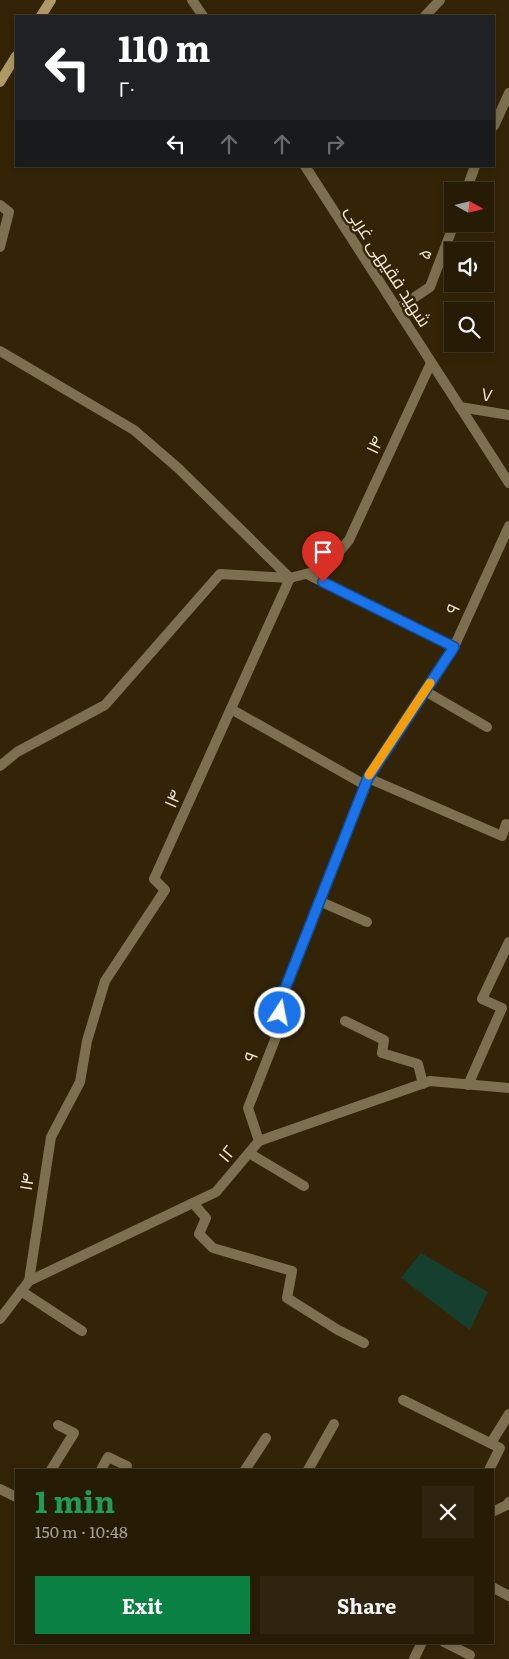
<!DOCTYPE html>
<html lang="en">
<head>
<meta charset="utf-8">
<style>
  body { margin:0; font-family:Literata,Cairo,serif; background:#2e240f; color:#f1f3f6; height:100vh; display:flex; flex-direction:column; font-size:19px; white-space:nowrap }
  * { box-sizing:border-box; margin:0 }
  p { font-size:16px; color:#a4a19a }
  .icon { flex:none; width:28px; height:28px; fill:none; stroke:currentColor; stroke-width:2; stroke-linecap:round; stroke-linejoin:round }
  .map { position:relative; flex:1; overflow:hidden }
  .drawer { position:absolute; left:15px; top:1469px; width:479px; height:175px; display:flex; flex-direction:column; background:#261b05; border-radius:0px; box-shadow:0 2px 8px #0003,0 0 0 1px #423927 }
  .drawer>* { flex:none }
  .guide { position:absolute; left:15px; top:15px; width:480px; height:152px; border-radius:0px; box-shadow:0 2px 8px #0003,0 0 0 1px #423927; background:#202124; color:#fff; overflow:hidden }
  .needle { width:32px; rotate:98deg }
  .controls { position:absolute; left:444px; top:182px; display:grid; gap:10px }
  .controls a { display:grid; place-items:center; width:50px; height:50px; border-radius:0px; background:#261b05; box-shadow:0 2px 8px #0003,0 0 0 1px #423927; font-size:25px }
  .pin { position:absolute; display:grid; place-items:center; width:42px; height:42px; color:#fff; margin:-51px -21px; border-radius:50% 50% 50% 0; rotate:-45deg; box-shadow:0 0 5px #0007 }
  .pin .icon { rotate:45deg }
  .me { position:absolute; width:55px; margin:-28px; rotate:11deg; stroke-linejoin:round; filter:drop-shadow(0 0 4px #0008) }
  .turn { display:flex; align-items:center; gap:18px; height:105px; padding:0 20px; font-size:22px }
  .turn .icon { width:65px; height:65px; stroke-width:2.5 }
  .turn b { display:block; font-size:35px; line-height:42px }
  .lanes { display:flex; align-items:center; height:48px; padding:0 20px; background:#0003; justify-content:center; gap:25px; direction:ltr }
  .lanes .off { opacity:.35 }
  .round { display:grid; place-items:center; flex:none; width:52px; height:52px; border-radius:0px; background:#2e240f }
  .head { display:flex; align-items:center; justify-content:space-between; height:85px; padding:0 20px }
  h1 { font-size:30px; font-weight:700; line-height:38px; color:#1e9e55 }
  .button { display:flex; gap:10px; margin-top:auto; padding:10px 20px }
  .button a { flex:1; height:58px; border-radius:0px; background:#0b8043; color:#fff; font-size:20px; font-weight:700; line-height:58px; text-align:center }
  .button a+a { background:#2e240f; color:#f1f3f6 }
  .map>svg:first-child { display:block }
  .green { fill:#153f2f }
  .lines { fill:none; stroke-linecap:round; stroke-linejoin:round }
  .minor { stroke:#7d7050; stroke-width:10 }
  .tertiary { stroke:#7d7050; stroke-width:10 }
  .secondary { stroke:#af9965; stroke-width:10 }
  .route-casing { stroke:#114b97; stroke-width:12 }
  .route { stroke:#1a73e8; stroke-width:9 }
  .slow { stroke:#f59e0b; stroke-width:9 }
  .labels { text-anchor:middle; stroke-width:5; stroke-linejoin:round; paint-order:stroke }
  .street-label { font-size:18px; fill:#f2e8d8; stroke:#332407 }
</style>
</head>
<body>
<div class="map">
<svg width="509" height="1659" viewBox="0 0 509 1659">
  <rect width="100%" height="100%" fill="#332407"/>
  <polygon class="green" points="421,1253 488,1292 470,1330 401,1278"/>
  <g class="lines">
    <g class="minor">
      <polyline points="425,16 440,0"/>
      <polyline points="494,126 509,93"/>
      <polyline points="466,191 475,166"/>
      <polyline points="0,205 9,212 0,247"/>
      <polyline points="397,309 430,287 454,224"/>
      <polyline points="0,351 134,430 178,468 290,578"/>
      <polyline points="460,407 509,415"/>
      <polyline points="307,574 454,647"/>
      <polyline points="425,691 487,727"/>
      <polyline points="231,709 365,785"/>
      <polyline points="0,766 17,752 105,705 220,574 290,578"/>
      <polyline points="368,778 502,836 506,824"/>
      <polyline points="319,901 367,922"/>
      <polyline points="345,1021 384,1040 382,1053 418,1064 423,1084"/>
      <polyline points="468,1085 502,1008 482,999 509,942"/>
      <polyline points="259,1141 248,1108 280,1027 281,999 368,778 454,647 509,526"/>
      <polyline points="249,1153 304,1186"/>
      <polyline points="193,1203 206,1218 199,1234 213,1248 292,1271 287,1298 338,1330 364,1343"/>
      <polyline points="29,1281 51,1137 80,1082 87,1041 105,981 165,890 154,879 290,578 325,569 349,540 431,363"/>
      <polyline points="21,1291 82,1331"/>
      <polyline points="0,1319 29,1281 216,1192 259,1141 430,1081 509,1088"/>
      <polyline points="403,1400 500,1448 489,1470"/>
      <polyline points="491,1443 509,1414"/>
      <polyline points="51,1470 74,1433 58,1425"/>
      <polyline points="101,1470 108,1457 127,1466"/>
      <polyline points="245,1470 266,1438"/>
      <polyline points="308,1470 334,1424"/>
      <polyline points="0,1489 16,1497"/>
      <polyline points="492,1512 507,1505 509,1502"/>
      <polyline points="492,1587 509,1596"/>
      <polyline points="444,1642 470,1655"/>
      <polyline points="414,1659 422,1642"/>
    </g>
    <g class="tertiary">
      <polyline points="192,0 203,16"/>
      <polyline points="305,166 509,483"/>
    </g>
    <g class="secondary">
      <polyline points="41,16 51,0"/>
      <polyline points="0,82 16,56"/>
    </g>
  </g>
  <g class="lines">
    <g class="route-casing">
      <polyline id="route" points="280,1013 281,999 368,778 454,647 323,582"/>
    </g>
    <use href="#route" class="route"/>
    <polyline class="slow" points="369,775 430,683"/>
  </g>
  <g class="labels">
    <g class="street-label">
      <text transform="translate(425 254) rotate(-69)" y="6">۵</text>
      <text transform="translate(388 266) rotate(57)" y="6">شهید فقیهی غربی</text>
      <text transform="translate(487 395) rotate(9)" y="6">۷</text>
      <text transform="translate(375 445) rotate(-65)" y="6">۱۴</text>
      <text transform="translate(453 609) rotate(-65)" y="6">۹</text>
      <text transform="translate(173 799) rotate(-66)" y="6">۱۴</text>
      <text transform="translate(251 1057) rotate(-69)" y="6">۹</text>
      <text transform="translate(227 1154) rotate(-50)" y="6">۱۲</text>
      <text transform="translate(27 1182) rotate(-81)" y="6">۱۴</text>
    </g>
  </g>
</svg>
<div class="controls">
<a><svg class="needle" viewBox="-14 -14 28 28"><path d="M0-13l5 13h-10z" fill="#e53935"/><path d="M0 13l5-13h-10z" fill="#a4a19a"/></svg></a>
<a><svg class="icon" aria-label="sound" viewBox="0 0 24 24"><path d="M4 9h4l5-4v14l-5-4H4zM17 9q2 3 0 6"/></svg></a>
<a><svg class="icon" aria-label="search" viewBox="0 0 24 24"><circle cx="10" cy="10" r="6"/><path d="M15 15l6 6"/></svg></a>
</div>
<div class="pin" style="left:323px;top:582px;background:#d93025"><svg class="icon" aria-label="arrive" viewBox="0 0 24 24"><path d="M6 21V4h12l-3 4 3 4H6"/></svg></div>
<svg class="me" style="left:280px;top:1013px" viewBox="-20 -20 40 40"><circle r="17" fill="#1a73e8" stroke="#fff" stroke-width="3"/><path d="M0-11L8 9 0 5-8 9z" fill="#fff"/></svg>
<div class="guide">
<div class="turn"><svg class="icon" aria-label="left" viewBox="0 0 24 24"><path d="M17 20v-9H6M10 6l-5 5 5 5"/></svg><div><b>110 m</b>۲۰</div></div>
<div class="lanes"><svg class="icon" aria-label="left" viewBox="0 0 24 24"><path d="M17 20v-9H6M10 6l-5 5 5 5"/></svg><svg class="icon off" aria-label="ahead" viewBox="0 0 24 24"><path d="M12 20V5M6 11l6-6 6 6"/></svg><svg class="icon off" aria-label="ahead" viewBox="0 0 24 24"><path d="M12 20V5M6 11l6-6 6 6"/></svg><svg class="icon off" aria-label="right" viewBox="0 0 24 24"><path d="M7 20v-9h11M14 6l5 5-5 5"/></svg></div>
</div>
<section class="drawer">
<div class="head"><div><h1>1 min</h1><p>150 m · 10:48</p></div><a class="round"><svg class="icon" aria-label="close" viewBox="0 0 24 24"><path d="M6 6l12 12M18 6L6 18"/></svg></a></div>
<div class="button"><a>Exit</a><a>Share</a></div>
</section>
</div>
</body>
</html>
